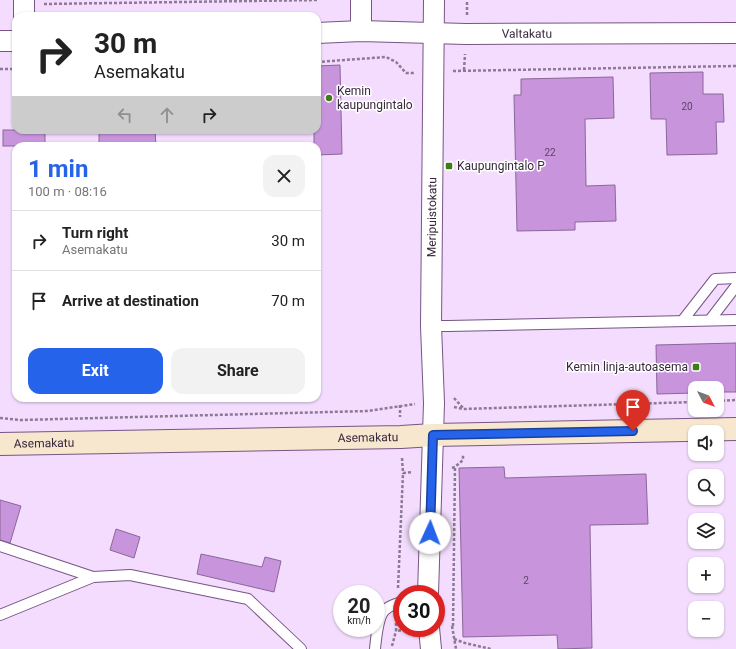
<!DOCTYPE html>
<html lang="en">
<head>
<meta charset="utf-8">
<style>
  body { margin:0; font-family:Roboto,sans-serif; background:#f2f2f2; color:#222; height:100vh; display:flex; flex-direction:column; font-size:15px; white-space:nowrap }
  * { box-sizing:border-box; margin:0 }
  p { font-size:13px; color:#767676 }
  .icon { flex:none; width:22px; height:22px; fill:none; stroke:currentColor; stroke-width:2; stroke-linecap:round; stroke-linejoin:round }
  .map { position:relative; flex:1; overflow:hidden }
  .side { position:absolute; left:12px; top:142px; width:309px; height:260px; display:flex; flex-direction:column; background:#fff; border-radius:12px; box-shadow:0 1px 3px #0004 }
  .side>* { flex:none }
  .guide { position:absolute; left:12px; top:12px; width:309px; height:122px; border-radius:12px; box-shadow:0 1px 3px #0004; background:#fff; color:#222; overflow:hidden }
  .needle { width:26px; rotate:131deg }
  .controls { position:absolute; left:688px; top:381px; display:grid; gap:8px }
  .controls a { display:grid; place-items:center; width:36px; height:36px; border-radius:8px; background:#fff; box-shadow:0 1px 3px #0004; font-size:20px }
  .speed { position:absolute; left:333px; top:585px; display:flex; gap:8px; font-size:20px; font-weight:700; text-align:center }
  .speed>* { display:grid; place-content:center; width:52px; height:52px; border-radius:50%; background:#fff; box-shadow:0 1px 3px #0004; line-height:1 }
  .speed small { font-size:10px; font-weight:400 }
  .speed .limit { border:6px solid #d22; background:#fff; color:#111 }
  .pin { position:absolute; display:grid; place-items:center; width:34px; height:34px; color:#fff; margin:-41px -17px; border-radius:50% 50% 50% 0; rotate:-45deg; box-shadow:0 0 4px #0007 }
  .pin .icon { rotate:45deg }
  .me { position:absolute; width:44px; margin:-22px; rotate:2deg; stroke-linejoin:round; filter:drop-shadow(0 0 3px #0008) }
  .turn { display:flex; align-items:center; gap:14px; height:84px; padding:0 16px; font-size:18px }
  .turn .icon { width:52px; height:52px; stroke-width:2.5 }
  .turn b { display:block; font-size:28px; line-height:34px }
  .lanes { display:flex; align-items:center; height:38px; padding:0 16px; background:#0003; justify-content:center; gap:20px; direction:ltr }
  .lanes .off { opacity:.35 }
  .round { display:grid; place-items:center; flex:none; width:42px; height:42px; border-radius:12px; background:#f2f2f2 }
  .summary { display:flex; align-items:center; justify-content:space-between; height:68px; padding:0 16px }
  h1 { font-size:24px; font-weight:700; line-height:30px; color:#2563eb }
  .cta { display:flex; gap:8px; margin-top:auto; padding:8px 16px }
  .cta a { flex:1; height:46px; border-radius:12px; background:#2563eb; color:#fff; font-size:16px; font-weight:700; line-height:46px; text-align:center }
  .cta a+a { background:#f2f2f2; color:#222 }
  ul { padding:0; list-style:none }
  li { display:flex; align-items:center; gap:12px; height:60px; padding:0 16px; border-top:1px solid #e0e0e0 }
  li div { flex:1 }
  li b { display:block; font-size:15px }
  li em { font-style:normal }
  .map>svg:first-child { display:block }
  .building { fill:#c895dd; stroke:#8a6798 }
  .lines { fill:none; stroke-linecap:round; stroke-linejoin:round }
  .lane-casing { stroke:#775584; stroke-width:12 }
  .street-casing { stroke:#775584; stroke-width:22 }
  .secondary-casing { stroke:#775584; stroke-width:24 }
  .path { stroke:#8c7994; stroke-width:2.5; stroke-dasharray:3 2; stroke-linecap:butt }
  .lane { stroke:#fff; stroke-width:10 }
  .street { stroke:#fff; stroke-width:20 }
  .secondary { stroke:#f7e7cf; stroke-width:22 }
  .route-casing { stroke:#184099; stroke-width:10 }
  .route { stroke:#2563eb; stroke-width:7 }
  .poi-dot { fill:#407c18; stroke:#fff; stroke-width:1.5 }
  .labels { text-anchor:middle; stroke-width:3; stroke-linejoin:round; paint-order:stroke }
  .number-label { font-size:10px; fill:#5b4365 }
  .street-label { font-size:12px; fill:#37283d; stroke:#fff }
  .poi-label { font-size:12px; fill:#37283d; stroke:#fff; text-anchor:start }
</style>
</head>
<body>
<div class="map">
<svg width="736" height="649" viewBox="0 0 736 649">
  <rect width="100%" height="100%" fill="#f3dcfd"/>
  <g class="building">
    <polygon points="340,65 342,154 317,155 317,146 314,146 314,130 317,130 317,66"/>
    <polygon points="703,72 703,94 723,94 724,122 716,122 717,154 667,155 666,119 651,119 650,73"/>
    <polygon points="613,77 614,118 585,119 586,186 615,185 616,221 575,222 575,230 517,231 514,95 521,95 521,79"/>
    <rect x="3" y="130" width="42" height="16"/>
    <polygon points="99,130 155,130 156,146 99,146"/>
    <polygon points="736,343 736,392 717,392 717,388 695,388 695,393 657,394 656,345"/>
    <polygon points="504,467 505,478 646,474 648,524 590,525 592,648 558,649 557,635 463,637 459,468"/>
    <polygon points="0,500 21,506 10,543 0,540"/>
    <polygon points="116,529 140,537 134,558 110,550"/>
    <polygon points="201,554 262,567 265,557 281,561 274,592 197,574"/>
  </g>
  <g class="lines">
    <g class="lane-casing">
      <g id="lane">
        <polyline points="683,320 715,279 736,278"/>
        <polyline points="710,320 736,286"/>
        <polyline points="431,326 448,326 736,320"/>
        <polyline points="0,546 93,577"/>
        <polyline points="0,615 93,577 130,575 248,599 301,649"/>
        <path d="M375,649c1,-10 3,-33 10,-39 5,-5 11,-6 17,-8"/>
      </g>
    </g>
    <g class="street-casing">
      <g id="street">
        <polyline points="24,0 24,16"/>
        <polyline points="361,31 361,0"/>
        <path id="s1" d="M317,33l44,-2 105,3 270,-1"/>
        <polyline points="0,41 16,41"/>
        <path id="s2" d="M428,594l6,-191 -3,-77 3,-326"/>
        <polyline points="429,628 431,649"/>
      </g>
    </g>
    <g class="secondary-casing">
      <g id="secondary">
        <path id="s3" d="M0,444l401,-7 32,-2 303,-6"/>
      </g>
    </g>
    <g class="path">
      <polyline points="44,4 318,0"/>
      <polyline points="467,15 467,0"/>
      <polyline points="317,62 386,57 396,62 406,73 414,73"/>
      <polyline points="0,69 16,69"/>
      <polyline points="464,70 465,54"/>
      <polyline points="453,71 736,66"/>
      <polyline points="454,398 463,408"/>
      <polyline points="717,401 736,400"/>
      <polyline points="400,405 400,417"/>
      <polyline points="454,407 463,409 695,402"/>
      <polyline points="0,418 21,420 368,411 415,404"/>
      <polyline points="402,458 403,473 413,472"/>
      <polyline points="452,468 455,467 463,460 463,455"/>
      <polyline points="398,588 403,473"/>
      <polyline points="396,623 396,631 409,629"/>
      <polyline points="452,626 456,649"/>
      <polyline points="453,626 455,467"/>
      <polyline points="454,639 465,643 491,649"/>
      <polyline points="392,646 396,631"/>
    </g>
    <use href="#lane" class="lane"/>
    <use href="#street" class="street"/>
    <use href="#secondary" class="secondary"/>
  </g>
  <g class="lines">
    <g class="route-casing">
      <polyline id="route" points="430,533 433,435 633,431"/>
    </g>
    <use href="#route" class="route"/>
  </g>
  <g class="poi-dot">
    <circle cx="329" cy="98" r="4"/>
    <rect x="445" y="162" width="8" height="8" rx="2"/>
    <rect x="692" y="363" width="8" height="8" rx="2"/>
  </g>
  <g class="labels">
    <g class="number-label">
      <text x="687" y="110">20</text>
      <text x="550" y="156">22</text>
      <text x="526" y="584">2</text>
    </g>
    <g class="street-label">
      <text dy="4" stroke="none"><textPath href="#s1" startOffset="210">Valtakatu</textPath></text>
      <text dy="4" stroke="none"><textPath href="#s2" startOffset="377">Meripuistokatu</textPath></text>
      <text dy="4" stroke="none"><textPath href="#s3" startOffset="368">Asemakatu</textPath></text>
      <text dy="4" stroke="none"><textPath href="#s3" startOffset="44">Asemakatu</textPath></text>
    </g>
    <g class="poi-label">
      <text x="337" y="95">Kemin<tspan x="337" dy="14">kaupungintalo</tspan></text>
      <text x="457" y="170">Kaupungintalo P</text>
      <text x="688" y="371" text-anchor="end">Kemin linja-autoasema</text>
    </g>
  </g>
</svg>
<div class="controls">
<a><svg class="needle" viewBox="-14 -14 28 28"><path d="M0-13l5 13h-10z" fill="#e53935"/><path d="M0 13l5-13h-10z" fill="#767676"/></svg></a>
<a><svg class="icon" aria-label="sound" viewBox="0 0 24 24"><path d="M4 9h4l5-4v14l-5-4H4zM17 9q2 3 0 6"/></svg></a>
<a><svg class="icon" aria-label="search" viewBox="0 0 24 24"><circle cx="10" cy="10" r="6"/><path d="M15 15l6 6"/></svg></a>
<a><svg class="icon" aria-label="layers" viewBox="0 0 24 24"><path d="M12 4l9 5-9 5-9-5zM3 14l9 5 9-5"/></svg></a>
<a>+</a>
<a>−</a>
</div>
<div class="speed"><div>20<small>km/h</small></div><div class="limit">30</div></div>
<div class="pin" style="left:633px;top:431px;background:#d93025"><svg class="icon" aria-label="arrive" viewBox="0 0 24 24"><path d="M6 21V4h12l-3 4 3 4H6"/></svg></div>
<svg class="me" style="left:430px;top:533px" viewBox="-20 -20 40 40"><circle r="19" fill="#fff"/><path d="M0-13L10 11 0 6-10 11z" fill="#2563eb"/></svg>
<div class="guide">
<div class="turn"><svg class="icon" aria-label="right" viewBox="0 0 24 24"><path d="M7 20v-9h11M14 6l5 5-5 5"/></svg><div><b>30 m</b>Asemakatu</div></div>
<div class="lanes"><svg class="icon off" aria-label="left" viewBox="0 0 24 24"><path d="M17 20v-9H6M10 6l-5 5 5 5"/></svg><svg class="icon off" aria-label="ahead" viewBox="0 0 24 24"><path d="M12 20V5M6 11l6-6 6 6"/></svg><svg class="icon" aria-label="right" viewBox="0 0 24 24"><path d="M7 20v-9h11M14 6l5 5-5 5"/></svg></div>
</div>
<section class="side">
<div class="summary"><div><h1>1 min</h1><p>100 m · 08:16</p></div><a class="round"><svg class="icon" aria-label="close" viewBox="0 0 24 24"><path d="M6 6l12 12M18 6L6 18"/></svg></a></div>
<ul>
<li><svg class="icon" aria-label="right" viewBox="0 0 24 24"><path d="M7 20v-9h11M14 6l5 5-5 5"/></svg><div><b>Turn right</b><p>Asemakatu</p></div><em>30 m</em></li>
<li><svg class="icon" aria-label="arrive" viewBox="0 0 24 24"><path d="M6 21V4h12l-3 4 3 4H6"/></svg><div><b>Arrive at destination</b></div><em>70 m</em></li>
</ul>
<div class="cta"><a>Exit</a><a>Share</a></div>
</section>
</div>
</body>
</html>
